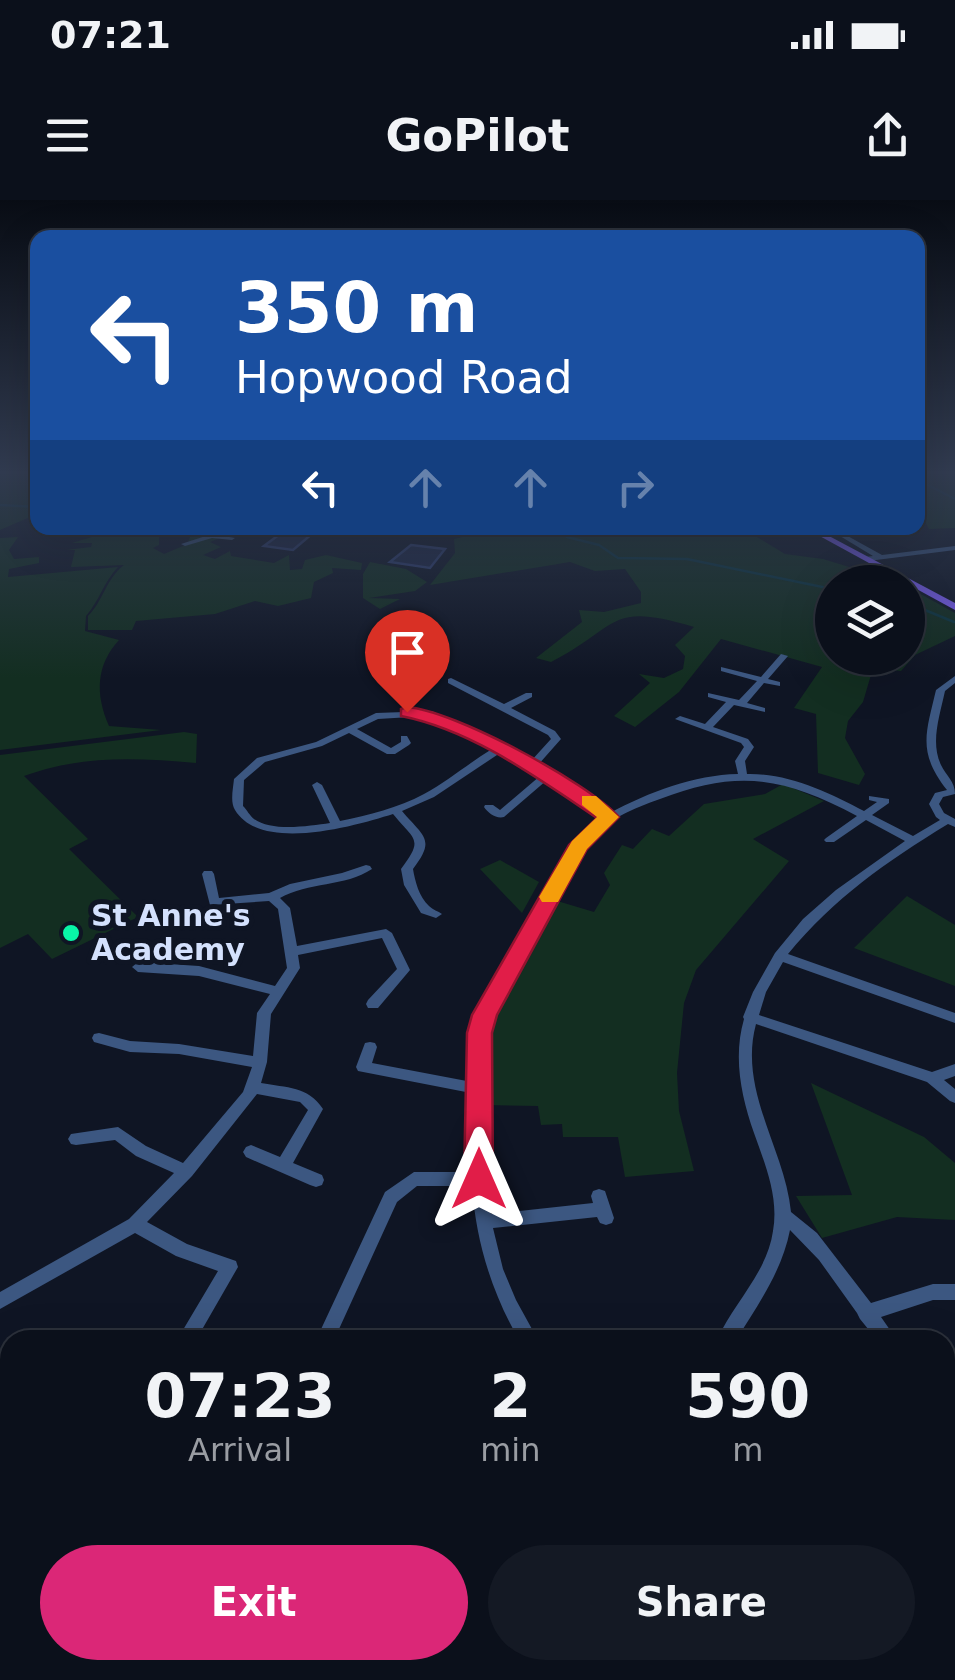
<!DOCTYPE html>
<html lang="en">
<head>
<meta charset="utf-8">
<style>
  body { margin:0; font-family:"DejaVu Sans",sans-serif; background:#141924; color:#f1f3f6; height:100vh; display:flex; flex-direction:column; font-size:38px; white-space:nowrap }
  * { box-sizing:border-box; margin:0 }
  p { font-size:32px; color:#9a9da3 }
  .icon { flex:none; width:55px; height:55px; fill:none; stroke:currentColor; stroke-width:2; stroke-linecap:round; stroke-linejoin:round }
  .map { position:relative; flex:1; overflow:hidden }
  .panel { position:absolute; left:0px; top:1130px; width:955px; height:350px; display:flex; flex-direction:column; background:#0b101b; border-radius:30px 30px 0 0; box-shadow:0 10px 40px #0002,0 0 0 2px #2b303a }
  .panel>* { flex:none }
  .banner { position:absolute; left:30px; top:30px; width:895px; height:305px; border-radius:20px; box-shadow:0 10px 40px #0002,0 0 0 2px #2b303a; background:#1a4fa0; color:#fff; overflow:hidden }
  .buttons { position:absolute; left:815px; top:365px; display:grid; gap:20px }
  .buttons a { display:grid; place-items:center; width:110px; height:110px; border-radius:50%; background:#0b101b; box-shadow:0 10px 40px #0002,0 0 0 2px #2b303a; font-size:50px }
  .pin { position:absolute; display:grid; place-items:center; width:85px; height:85px; color:#fff; margin:-102px -42px; border-radius:50% 50% 50% 0; rotate:-45deg; box-shadow:0 0 10px #0007 }
  .pin .icon { rotate:45deg }
  .me { position:absolute; width:110px; margin:-55px; rotate:0deg; stroke-linejoin:round; filter:drop-shadow(0 0 8px #0008) }
  .turn { display:flex; align-items:center; gap:35px; height:210px; padding:0 40px; font-size:45px }
  .turn .icon { width:130px; height:130px; stroke-width:2.5 }
  .turn b { display:block; font-size:70px; line-height:85px }
  .lanes { display:flex; align-items:center; height:95px; padding:0 40px; background:#0003; justify-content:center; gap:50px; direction:ltr }
  .lanes .off { opacity:.35 }
  .eta { display:flex; justify-content:space-evenly; align-items:center; height:170px; text-align:center }
  .eta b { font-size:60px; font-weight:700; line-height:70px }
  .button { display:flex; gap:20px; margin-top:auto; padding:20px 40px }
  .button a { flex:1; height:115px; border-radius:60px; background:#db2777; color:#fff; font-size:40px; font-weight:700; line-height:115px; text-align:center }
  .button a+a { background:#141924; color:#f1f3f6 }
  .status { display:flex; justify-content:space-between; align-items:center; height:70px; padding:0 50px; background:#0b101b; direction:ltr }
  .status svg { height:28px; fill:currentColor }
  header { display:flex; justify-content:space-between; align-items:center; height:130px; padding:0 40px; background:#0b101b; font-size:45px; font-weight:700 }
  .map>svg:first-child { display:block }
  .green { fill:#132e21 }
  .lines { fill:none; stroke-linecap:round; stroke-linejoin:round }
  .stream { stroke:#0c3641; stroke-width:2.5 }
  .building { fill:#1c2544; stroke:#2f3e6f; stroke-width:2.5 }
  .minor { fill:#3c5781; fill-rule:evenodd }
  .major { fill:#7e60f9; fill-rule:evenodd }
  .route { fill:#e11d48; stroke:#92132f; stroke-width:2.5 }
  .slow { fill:#f59e0b }
  .poi-dot { fill:#09f4a7; stroke:#0f1524; stroke-width:4 }
  .labels { text-anchor:middle; stroke-width:10; stroke-linejoin:round; paint-order:stroke }
  .poi-label { font-size:30px; font-weight:bold; fill:#d4e1fd; stroke:#0f1524; text-anchor:start }
</style>
</head>
<body>
<div class="status"><b>07:21</b><svg viewBox="0 0 49 12"><path d="M0 12V9h3v3zM5 12V6h3v6zM10 12V3h3v9zM15 12V0h3v12zM26 1h20v11H26zM47 4h2v5h-2z"/></svg></div>
<header><svg class="icon" aria-label="menu" viewBox="0 0 24 24"><path d="M4 6h16M4 12h16M4 18h16"/></svg>GoPilot<svg class="icon" aria-label="share" viewBox="0 0 24 24"><path d="M12 15V3M7 8l5-5 5 5M5 13v7h14v-7"/></svg></header>
<div class="map">
<svg width="955" height="1480" viewBox="0 0 955 1480">
  <rect width="100%" height="100%" fill="#0f1524"/>
  <g class="green">
    <polygon points="0,271 38,271 37,314 0,330"/>
    <polygon points="918,271 955,271 955,328 929,329 918,308"/>
    <path d="M122,328h76l-39,6v11l-6,3 11,6 38,-16 -14,4 4,-10 14,-4 26,4 -28,4 18,1 -12,5 11,5 -18,8 12,4 15,-8 1,5 43,7 15,-8 1,15 12,-1 3,-9 21,-5 36,8 -1,7 -29,-2 1,5 -19,9 -3,16 -33,8 -23,-5 -40,13 -79,7 -4,9h-44v-14c16,-16 17,-36 36,-51l-53,2 4,-17h-9l25,-3 1,-4h-20z"/>
    <path d="M487,328h255l43,26 38,5 56,17 4,-3 17,9h-68v76h76v-71l47,26v23l-40,19 -14,16 -28,-3 -10,34 -15,19 -3,17 20,36 -6,11 -41,-12 -2,-59 -22,-6 28,-41 -101,-28 -42,53 -44,35 -21,-11 36,-33 -11,-9 25,4 19,-9 2,-13 -10,-11 19,-18c-87,-26 -73,-1 -143,35l-15,-4 46,-36 -3,-12 25,2 37,-9v-11l-16,-23 -30,2 -25,-9 -140,23 25,-32 -1,-14 37,-9z"/>
    <path d="M18,337l-9,13 5,9 25,-2v6l-30,6 -1,8 110,-10c-15,16 -18,33 -32,49l-1,15 34,9c-23,25 -24,54 -10,86l52,4 -161,20v-212z"/>
    <polygon points="370,362 406,369 427,382 415,391 369,398 400,399 380,409 363,398 363,374"/>
    <path d="M184,532l13,2 -1,29c-60,-5 -114,-8 -172,13l64,63 -19,10 69,68 -86,42 -24,-25 -28,14v-193z"/>
    <polygon points="783,584 824,601 753,639 789,661 696,770 684,803 677,873 679,911 694,971 625,977 618,937 563,937 562,924 541,925 538,906 485,905 493,818 554,700 594,712 610,685 604,673 622,645 633,649 652,629 669,636 704,604 765,594"/>
    <polygon points="500,660 539,682 522,713 480,669"/>
    <polygon points="907,696 955,725 955,786 854,748"/>
    <polygon points="811,883 924,937 955,963 955,1020 897,1017 822,1038 796,996 852,995"/>
  </g>
  <g class="lines">
    <g class="stream">
      <polyline points="918,280 955,299"/>
      <polyline points="0,305 38,307"/>
      <polyline points="560,328 567,337 599,345 618,358 687,359 832,389"/>
      <polyline points="908,403 954,422"/>
    </g>
  </g>
  <g class="building">
    <polygon points="288,328 319,328 293,350 264,346"/>
    <polygon points="411,345 445,349 430,368 390,362"/>
  </g>
  <g class="lines">
    <g class="minor">
      <polygon points="212,334 235,338 232,340 212,338 185,346 181,344"/>
      <polygon points="840,334 844,334 882,355 955,346 955,350 868,361 864,359 865,357 873,356 840,336"/>
      <path d="M781,454l7,2 -20,23 12,3v4l-16,-3 -17,20 18,5v4l-31,-7 -21,22 35,12 6,8 -9,14 2,13c41,-1 81,18 117,37l13,-9 -8,-2v-4l20,3v4l-17,12 41,21 27,-16 -4,-3 -7,-13 6,-11 12,-3c-30,-38 -21,-57 -11,-100l19,-14v7l-10,8c-5,24 -15,51 -4,74 5,11 14,16 14,29l-12,3 -4,7 5,9 11,6v8l-7,-3c-62,38 -114,74 -160,130l167,59v10l-172,-61 -17,30 -7,23 173,57 23,-8v12l-11,4 11,9v14l-5,-2 -23,-19 -171,-58c-18,67 29,125 35,188l26,21 54,70 62,-19h22v16h-22l-52,17 16,23h-20l-17,-21 -3,-6 -38,-53 -29,-30c-8,41 -32,75 -54,110h-19c17,-38 50,-67 56,-109 6,-34 -8,-67 -19,-98 -13,-37 -21,-76 -10,-114l-1,-2 10,-25 22,-39 28,-34 33,-29 69,-49 -39,-21 -32,22h-8l-2,-2 2,-2 31,-22c-74,-39 -118,-47 -197,-17 -26,9 -54,21 -72,42 -15,18 -25,39 -36,59 -22,38 -41,77 -61,115 -5,24 -4,47 -5,71 0,43 0,85 5,128l102,-11 -2,-7 2,-5 6,-2 6,2 9,27 -2,5 -6,2 -6,-2 -3,-6 -104,11 10,41 13,31 22,40h-19c-28,-49 -43,-99 -47,-154h-55l-20,16 -63,138h-18l69,-148 29,-20h58l-1,-79 -113,-22 -2,-4 9,-24 5,-1 5,1 2,4 -5,16 100,19 1,-49 4,-18 82,-148 22,-31 22,-18 -56,-38 -43,37c-8,2 -16,-4 -20,-10l1,-2h8l7,5 40,-34 -40,-23 -66,44 -32,14c22,26 34,28 11,58 2,12 6,28 16,37 4,4 9,5 13,8l-6,4 -15,-5 -17,-28 -3,-16c23,-31 14,-28 -8,-55 -38,12 -132,39 -158,-4 -5,-8 -2,-21 -1,-31l23,-21 59,-16 60,-29 56,-2 99,50 20,-22 -3,-4 -100,-52v-4l3,-1 53,26 22,-11h6v4l-21,11 44,23 6,8 -23,26 72,48c39,-21 84,-38 128,-39l-3,-13 9,-14 -3,-4 -66,-24 5,-3 25,8 21,-22 -18,-5v-4l31,7 18,-19 -36,-10v-4l40,10zM427,516l65,33c-23,14 -44,32 -68,45 -26,14 -55,21 -84,27l-18,-36 -5,-3 -5,3 18,38c-21,3 -58,9 -76,-4 -4,-3 -7,-9 -11,-13l1,-26 21,-18 57,-16 27,-13 38,21h8l14,-9 2,-2 -4,-7h-6v6l-10,6 -34,-19 21,-10z"/>
      <path d="M366,665l4,1 2,3c-27,18 -64,13 -92,29l10,10 7,38 89,-17 6,4 18,37 -32,38h-10l-2,-4 2,-4 29,-31 -15,-31 -84,17 2,13 -29,46 -4,48 -6,21c26,5 47,3 62,26l-30,54 29,12 2,5 -2,5 -6,2 -6,-2 -64,-28 -3,-5 3,-5 5,-2 29,12 28,-47 -8,-8 -43,-8 -65,82 -45,46 40,22 49,17 2,6 -42,73h-19l41,-69 -42,-15 -41,-23 -135,76v-17l129,-73 45,-46 -38,-17 -21,-16 -39,5 -5,-1 -3,-5 3,-5 47,-7 28,19 37,17 60,-71 9,-25 -73,-13 -49,-2 -36,-10 -2,-4 2,-4 5,-1 31,8 49,3 74,12 4,-43 13,-19 -71,-18 -61,-4 -6,-5 6,-5 61,4 76,20 12,-18 -9,-59 -9,-8 -59,4 -8,-31 2,-3h8l2,3 5,24 50,-5 21,-9 52,-11z"/>
      <polygon points="945,1189 955,1195 955,1217 945,1211"/>
      <polygon points="0,1254 10,1259 10,1279 0,1274"/>
      <path d="M10,1292c0,14 4,29 -10,35 0,-14 0,-29 10,-35z"/>
      <polygon points="4,1336 10,1338 10,1359 0,1355 0,1337"/>
      <polygon points="945,1361 955,1367 955,1394 945,1388"/>
      <rect x="619" y="1470" width="22" height="10"/>
      <polygon points="803,1470 828,1470 832,1480 807,1480"/>
    </g>
    <polygon class="major" points="805,328 814,328 955,403 955,410"/>
  </g>
  <linearGradient id="sky" x2="0" y2="1"><stop stop-color="#080c14"/><stop offset="0.57" stop-color="#313b50"/><stop offset="1" stop-color="#313b50" stop-opacity="0"/></linearGradient>
  <rect width="955" height="478" fill="url(#sky)"/>
  <path class="route" d="M407,507c46,3 180,75 212,110l-32,32 -90,166 -5,18 1,146 -4,9 -10,4 -10,-4 -5,-9 3,-146 5,-18 97,-170 28,-27c-61,-41 -125,-88 -196,-102v-7z"/>
  <polygon class="slow" points="582,596 596,596 619,617 587,649 558,702 542,702 539,697 572,641 597,617 582,605"/>
  <circle class="poi-dot" cx="71" cy="733" r="10"/>
  <g class="labels">
    <g class="poi-label">
      <text x="91" y="726">St Anne's<tspan x="91" dy="34">Academy</tspan></text>
    </g>
  </g>
</svg>
<div class="buttons">
<a><svg class="icon" aria-label="layers" viewBox="0 0 24 24"><path d="M12 4l9 5-9 5-9-5zM3 14l9 5 9-5"/></svg></a>
</div>
<div class="pin" style="left:407px;top:512px;background:#d93025"><svg class="icon" aria-label="arrive" viewBox="0 0 24 24"><path d="M6 21V4h12l-3 4 3 4H6"/></svg></div>
<svg class="me" style="left:479px;top:979px" viewBox="-20 -20 40 40"><path d="M0-17L14 15 0 8-14 15z" fill="#e11d48" stroke="#fff" stroke-width="4"/></svg>
<div class="banner">
<div class="turn"><svg class="icon" aria-label="left" viewBox="0 0 24 24"><path d="M17 20v-9H6M10 6l-5 5 5 5"/></svg><div><b>350 m</b>Hopwood Road</div></div>
<div class="lanes"><svg class="icon" aria-label="left" viewBox="0 0 24 24"><path d="M17 20v-9H6M10 6l-5 5 5 5"/></svg><svg class="icon off" aria-label="ahead" viewBox="0 0 24 24"><path d="M12 20V5M6 11l6-6 6 6"/></svg><svg class="icon off" aria-label="ahead" viewBox="0 0 24 24"><path d="M12 20V5M6 11l6-6 6 6"/></svg><svg class="icon off" aria-label="right" viewBox="0 0 24 24"><path d="M7 20v-9h11M14 6l5 5-5 5"/></svg></div>
</div>
<section class="panel">
<div class="eta">
<div><b>07:23</b><p>Arrival</p></div>
<div><b>2</b><p>min</p></div>
<div><b>590</b><p>m</p></div>
</div>
<div class="button"><a>Exit</a><a>Share</a></div>
</section>
</div>
</body>
</html>
